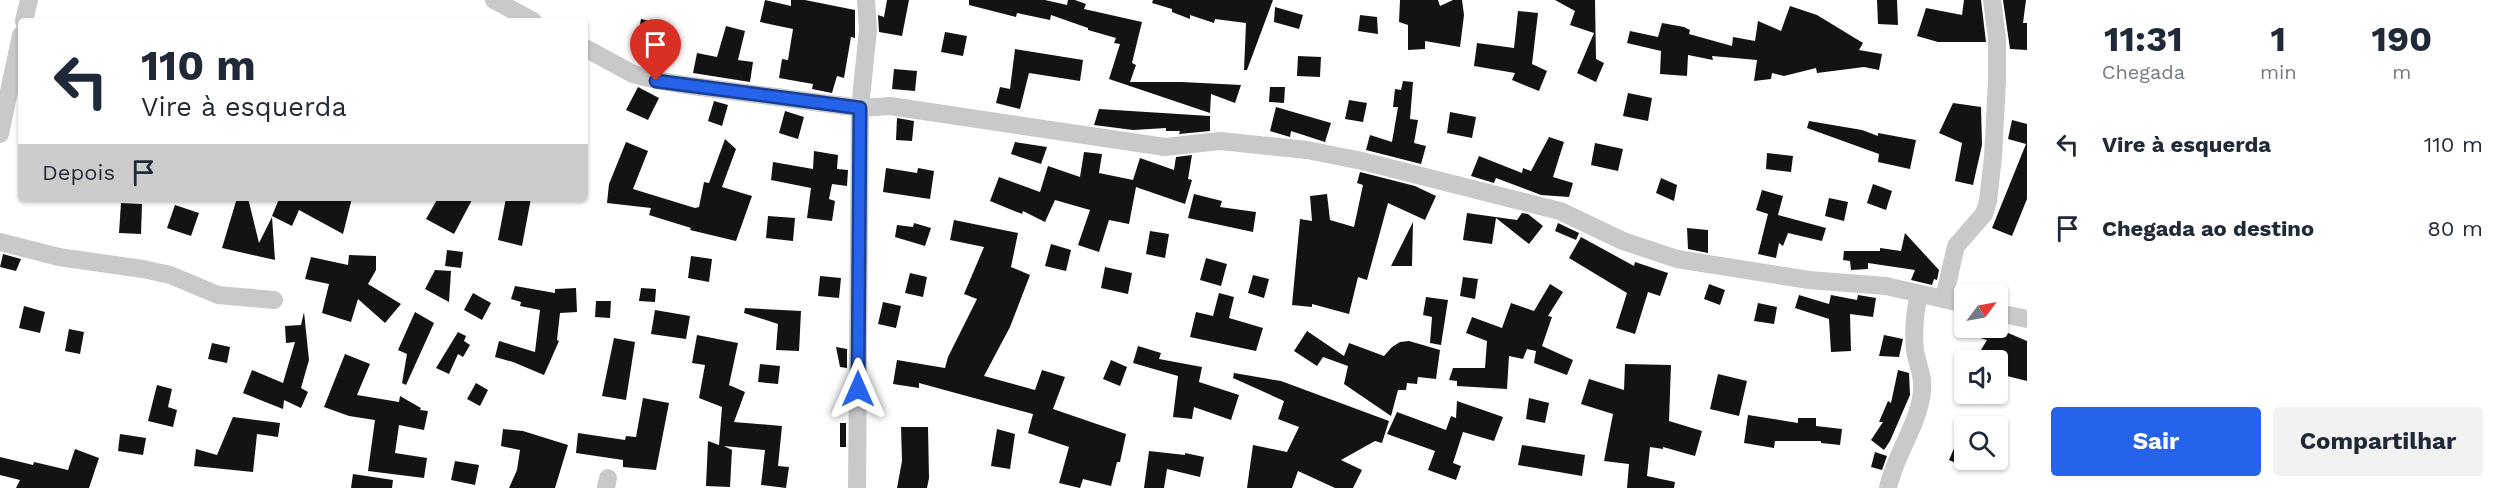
<!DOCTYPE html>
<html lang="pt">
<head>
<meta charset="utf-8">
<style>
  body { margin:0; font-family:"Work Sans",sans-serif; background:#f2f2f3; color:#1f2937; height:100vh; display:flex; flex-direction:column; font-size:22px; white-space:nowrap }
  * { box-sizing:border-box; margin:0 }
  p { font-size:20px; color:#747a83 }
  .icon { flex:none; width:33px; height:33px; fill:none; stroke:currentColor; stroke-width:2; stroke-linecap:round; stroke-linejoin:round }
  .map { position:relative; flex:1; overflow:hidden }
  .panel { display:flex; flex-direction:column; background:#fff; width:480px }
  .panel>* { flex:none }
  .top-card { position:absolute; left:18px; top:18px; width:570px; height:183px; border-radius:6px; box-shadow:0 2px 4px #0004; background:#fff; color:#1f2937; overflow:hidden }
  .needle { width:39px; rotate:58deg }
  .tools { position:absolute; left:1954px; top:284px; display:grid; gap:12px }
  .tools a { display:grid; place-items:center; width:54px; height:54px; border-radius:6px; background:#fff; box-shadow:0 2px 4px #0004; font-size:30px }
  .pin { position:absolute; display:grid; place-items:center; width:51px; height:51px; color:#fff; margin:-62px -26px; border-radius:50% 50% 50% 0; rotate:-45deg; box-shadow:0 0 6px #0007 }
  .pin .icon { rotate:45deg }
  .me { position:absolute; width:66px; margin:-33px; rotate:0deg; stroke-linejoin:round; filter:drop-shadow(0 0 4px #0008) }
  .turn { display:flex; align-items:center; gap:21px; height:126px; padding:0 24px; font-size:27px }
  .turn .icon { width:78px; height:78px; stroke-width:2.5 }
  .turn b { display:block; font-size:42px; line-height:51px }
  .then { display:flex; align-items:center; height:57px; padding:0 24px; background:#0003; gap:12px; font-size:22px }
  .eta { display:flex; justify-content:space-evenly; align-items:center; height:102px; text-align:center }
  .eta b { font-size:36px; font-weight:700; line-height:42px }
  .primary-button { display:flex; gap:12px; margin-top:auto; padding:12px 24px }
  .primary-button a { flex:1; height:69px; border-radius:6px; background:#2563eb; color:#fff; font-size:24px; font-weight:700; line-height:69px; text-align:center }
  .primary-button a+a { background:#f2f2f3; color:#1f2937 }
  ul { padding:0; list-style:none }
  li { display:flex; align-items:center; gap:18px; height:84px; padding:0 24px }
  li div { flex:1 }
  li b { display:block; font-size:22px }
  li em { font-style:normal }
  main { display:flex; flex:1; min-height:0 }
  .map>svg:first-child { display:block }
  .building { fill:#131313 }
  .lines { fill:none; stroke-linecap:round; stroke-linejoin:round }
  .minor { stroke:#c9c9c9; stroke-width:18 }
  .route-casing { stroke:#184099; stroke-width:15 }
  .route { stroke:#2563eb; stroke-width:10 }
</style>
</head>
<body>
<main>
<div class="map">
<svg width="2027" height="488" viewBox="0 0 2027 488">
  <rect width="100%" height="100%" fill="#fff"/>
  <g class="building">
    <polygon points="765,0 791,6 791,0 805,0 855,10 855,38 851,37 844,78 837,76 832,93 812,89 813,84 779,78 782,59 788,60 793,29 760,22"/>
    <polygon points="887,0 909,0 902,36 879,32 878,15 884,17"/>
    <polygon points="969,0 1045,0 1067,5 1068,0 1075,0 1086,4 1084,9 1142,22 1132,63 1136,65 1130,82 1182,82 1241,85 1235,103 1211,94 1210,113 1109,79 1120,44 1114,43 1116,38 1088,30 1088,28 1051,15 1050,20 1017,13 1016,17 969,5"/>
    <polygon points="1153,0 1273,0 1247,70 1244,70 1246,23 1215,19 1214,23 1190,15 1190,19 1172,12 1172,9 1152,3"/>
    <polygon points="1400,0 1438,0 1440,6 1453,0 1462,0 1464,15 1460,47 1425,41 1425,49 1408,50 1408,25 1399,22"/>
    <polygon points="1555,0 1595,0 1596,59 1604,63 1596,82 1577,73 1594,33 1570,25 1575,11"/>
    <polygon points="1877,0 1897,0 1898,25 1878,24"/>
    <polygon points="1964,0 1981,0 1986,42 1938,42 1917,36 1926,8 1962,15"/>
    <polygon points="2003,0 2026,0 2023,23 2027,23 2027,50 2010,49"/>
    <polygon points="1790,6 1817,15 1863,43 1859,50 1882,54 1879,70 1864,67 1817,73 1816,68 1784,76 1772,73 1771,79 1754,81 1757,60 1712,56 1713,60 1688,55 1687,76 1660,74 1661,51 1627,43 1630,31 1658,37 1662,23 1684,27 1690,30 1689,34 1732,46 1733,37 1755,41 1758,21 1781,31"/>
    <polygon points="1275,7 1303,15 1299,29 1274,22"/>
    <polygon points="1518,11 1538,13 1532,64 1547,71 1539,91 1512,80 1515,73 1474,66 1477,43 1514,48"/>
    <polygon points="1360,15 1377,17 1378,34 1358,31"/>
    <polygon points="641,19 655,22 656,39 638,35"/>
    <polygon points="726,26 745,31 738,60 753,62 750,82 693,73 697,53 717,57"/>
    <polygon points="945,32 967,36 963,56 941,52"/>
    <polygon points="1015,49 1083,60 1080,81 1029,73 1020,109 996,103 1000,87 1010,89"/>
    <polygon points="1298,56 1321,57 1320,77 1297,76"/>
    <polygon points="894,69 917,71 915,91 892,89"/>
    <polygon points="1403,81 1413,82 1410,119 1418,120 1414,143 1426,146 1421,164 1366,150 1370,135 1392,142 1398,107 1393,107 1395,89 1401,90"/>
    <polygon points="638,87 659,98 648,120 626,110"/>
    <polygon points="1270,87 1285,87 1284,103 1269,102"/>
    <polygon points="1628,93 1652,98 1648,121 1623,116"/>
    <polygon points="1349,100 1367,103 1363,122 1345,119"/>
    <polygon points="714,101 728,105 722,126 708,121"/>
    <polygon points="1953,103 1981,107 1982,145 1973,185 1955,181 1962,143 1939,133"/>
    <polygon points="1276,107 1331,123 1325,142 1291,131 1290,137 1270,131"/>
    <polygon points="1099,109 1210,116 1210,131 1179,134 1180,131 1166,131 1166,128 1133,130 1094,125"/>
    <polygon points="785,111 804,117 798,139 779,133"/>
    <polygon points="1450,112 1476,117 1472,138 1447,133"/>
    <polygon points="897,118 914,121 912,141 896,140"/>
    <polygon points="2012,120 2027,124 2027,199 2012,236 1992,228 2026,144 2008,139"/>
    <polygon points="1809,121 1862,130 1878,136 1878,133 1916,140 1910,169 1878,162 1879,154 1807,128"/>
    <polygon points="1549,137 1564,142 1553,177 1573,183 1569,197 1541,195 1496,178 1494,183 1471,176 1479,156 1522,173 1523,168 1531,171"/>
    <polygon points="725,139 736,149 722,187 752,196 736,241 690,230 691,228 649,215 651,208 607,203 609,184 626,142 648,151 633,189 695,208 699,207 704,182 709,183"/>
    <polygon points="1015,142 1047,147 1041,164 1011,154"/>
    <polygon points="1595,143 1623,149 1618,171 1591,165"/>
    <polygon points="814,151 838,155 837,169 848,170 847,186 832,184 829,199 835,201 832,221 807,218 811,188 771,180 773,162 813,169"/>
    <polygon points="1084,152 1102,154 1099,173 1133,180 1140,158 1174,170 1176,157 1192,155 1188,179 1192,180 1185,204 1136,187 1129,224 1109,220 1099,252 1078,245 1090,210 1055,200 1045,222 1023,211 1022,214 990,201 999,177 1040,192 1048,166 1080,177"/>
    <polygon points="1767,153 1793,156 1791,172 1766,169"/>
    <polygon points="886,168 917,173 918,168 934,171 930,199 883,192"/>
    <polygon points="1360,172 1415,186 1436,196 1425,220 1388,203 1367,280 1358,277 1349,314 1312,304 1312,307 1292,305 1300,219 1312,221 1310,196 1327,194 1330,220 1354,227 1363,185 1357,183"/>
    <polygon points="1661,178 1677,185 1674,201 1656,193"/>
    <polygon points="1873,184 1892,191 1886,210 1867,203"/>
    <polygon points="1762,190 1783,196 1778,215 1826,228 1822,241 1788,233 1783,246 1779,243 1776,258 1758,254 1768,214 1756,210"/>
    <polygon points="1194,194 1222,201 1220,207 1256,212 1253,232 1188,218"/>
    <polygon points="237,198 248,198 259,243 272,217 275,260 222,248"/>
    <polygon points="277,198 352,198 343,234 299,210 292,226 272,216 279,199"/>
    <polygon points="438,198 473,198 454,234 426,219"/>
    <polygon points="506,198 531,198 522,246 498,240"/>
    <polygon points="1829,198 1848,202 1844,221 1825,216"/>
    <polygon points="121,203 142,204 141,234 119,233"/>
    <polygon points="175,205 199,213 191,236 167,228"/>
    <polygon points="1467,213 1517,220 1522,213 1528,214 1543,226 1529,244 1496,218 1492,244 1463,240"/>
    <polygon points="768,216 795,218 793,241 766,238"/>
    <polygon points="954,220 1018,233 1011,267 1030,275 1010,327 984,376 1035,390 1042,370 1065,377 1053,409 1126,434 1120,462 1117,462 1111,486 1083,479 1080,488 1059,483 1069,447 1028,433 1033,414 919,383 919,388 893,384 897,360 945,368 948,357 977,299 964,294 984,247 950,240"/>
    <polygon points="1413,222 1412,266 1391,266"/>
    <polygon points="914,223 931,228 925,246 895,237 897,225 913,227"/>
    <polygon points="1558,223 1579,233 1576,240 1555,231"/>
    <polygon points="1687,228 1708,230 1708,253 1688,249"/>
    <polygon points="1150,231 1169,234 1165,258 1146,254"/>
    <polygon points="1905,233 1939,270 1937,280 1934,279 1932,285 1911,280 1915,270 1868,263 1868,269 1851,270 1850,261 1843,260 1844,251 1880,251 1880,248 1901,251"/>
    <polygon points="1581,237 1634,266 1635,262 1668,273 1660,296 1648,292 1635,334 1616,328 1627,293 1569,258"/>
    <polygon points="1051,244 1071,250 1066,271 1045,266"/>
    <polygon points="447,250 463,252 461,268 445,266"/>
    <polygon points="3,254 21,259 16,271 0,267"/>
    <polygon points="349,255 376,256 376,270 368,284 401,304 385,323 358,299 351,322 322,313 329,284 305,279 311,257 348,265"/>
    <polygon points="691,256 712,259 709,282 688,278"/>
    <polygon points="1206,258 1227,264 1221,286 1200,280"/>
    <polygon points="1105,267 1132,273 1128,294 1101,288"/>
    <polygon points="435,270 451,271 449,302 425,289"/>
    <polygon points="910,273 927,277 923,297 905,293"/>
    <polygon points="1253,275 1269,279 1264,298 1248,293"/>
    <polygon points="820,276 841,278 839,298 818,296"/>
    <polygon points="1463,277 1478,279 1475,299 1460,296"/>
    <polygon points="1550,284 1563,292 1548,316 1552,317 1542,346 1573,360 1567,375 1534,363 1536,351 1527,349 1523,359 1509,356 1507,389 1457,386 1457,381 1449,380 1453,368 1485,368 1487,341 1466,333 1472,317 1502,328 1511,303 1534,311"/>
    <polygon points="1709,284 1725,290 1720,305 1704,299"/>
    <polygon points="515,286 555,293 555,289 576,288 577,312 560,313 557,340 559,341 544,375 513,362 495,357 499,341 535,352 540,310 520,306 521,302 511,299"/>
    <polygon points="641,288 656,289 655,302 639,301"/>
    <polygon points="473,293 491,303 482,320 464,310"/>
    <polygon points="1219,293 1234,297 1229,318 1263,328 1256,351 1190,337 1196,312 1213,316"/>
    <polygon points="1799,295 1829,304 1831,295 1857,300 1858,295 1876,298 1873,317 1850,314 1851,351 1831,352 1829,319 1795,308"/>
    <polygon points="1426,297 1448,300 1441,345 1430,343 1432,317 1423,315"/>
    <polygon points="596,301 611,301 610,318 595,317"/>
    <polygon points="883,302 901,306 896,328 878,324"/>
    <polygon points="1758,303 1777,307 1774,324 1754,321"/>
    <polygon points="24,306 45,312 40,333 19,328"/>
    <polygon points="745,308 801,311 799,351 776,350 778,324 744,313"/>
    <polygon points="655,310 690,316 686,339 651,334"/>
    <polygon points="304,312 309,360 301,388 308,392 301,408 284,400 283,409 243,393 252,370 283,383 295,342 286,343 285,326 301,325"/>
    <polygon points="415,312 434,323 406,385 402,383 407,354 398,350"/>
    <polygon points="1957,327 1994,327 2027,341 2027,381 2003,375 2006,360 1975,360 1987,340 1957,331"/>
    <polygon points="69,329 84,332 80,354 65,351"/>
    <polygon points="1307,331 1344,356 1349,343 1384,356 1392,347 1400,342 1409,341 1440,350 1436,379 1418,377 1417,384 1407,383 1406,390 1398,390 1391,416 1344,384 1348,366 1323,357 1317,366 1294,351"/>
    <polygon points="458,332 466,336 464,341 470,345 463,357 458,354 449,374 436,368"/>
    <polygon points="697,335 738,343 729,385 745,392 734,422 782,426 778,466 789,467 786,488 761,485 765,450 724,446 732,450 730,487 706,486 708,441 719,445 722,407 699,398 705,365 692,363"/>
    <polygon points="1884,335 1903,339 1899,357 1879,356"/>
    <polygon points="614,338 635,342 626,400 602,396"/>
    <polygon points="212,343 230,347 227,363 208,359"/>
    <polygon points="1138,346 1161,353 1159,359 1202,367 1199,382 1239,395 1231,420 1194,407 1192,419 1173,417 1178,376 1133,363"/>
    <polygon points="836,347 847,349 847,368 840,367"/>
    <polygon points="345,354 370,364 357,395 399,402 400,396 421,408 420,410 428,411 424,430 399,425 395,453 427,458 424,478 368,471 375,420 349,416 324,407"/>
    <polygon points="1111,360 1127,367 1120,386 1103,379"/>
    <polygon points="760,364 780,366 778,384 758,382"/>
    <polygon points="1625,364 1671,365 1669,421 1702,431 1695,456 1663,447 1663,449 1650,447 1647,476 1675,482 1674,488 1627,488 1629,464 1604,461 1613,414 1581,404 1589,379 1624,390"/>
    <polygon points="1898,370 1909,373 1910,395 1890,441 1884,450 1871,440 1883,422 1879,422 1888,401 1891,403"/>
    <polygon points="1234,373 1281,381 1389,421 1382,443 1375,441 1341,460 1362,470 1353,488 1335,488 1298,471 1292,488 1247,488 1253,445 1287,452 1299,427 1278,419 1284,401 1233,378"/>
    <polygon points="1718,374 1747,381 1739,416 1710,409"/>
    <polygon points="476,383 488,390 480,406 467,399"/>
    <polygon points="157,385 172,389 168,407 177,410 173,427 148,421"/>
    <polygon points="643,398 669,403 656,470 623,467 623,460 576,453 578,433 625,440 626,436 636,437"/>
    <polygon points="1529,398 1549,403 1545,423 1526,419"/>
    <polygon points="1457,401 1503,417 1494,441 1463,432 1453,463 1461,466 1456,480 1428,470 1435,451 1387,434 1397,412 1446,430 1451,416 1456,418"/>
    <polygon points="1748,415 1798,423 1798,418 1816,418 1816,426 1842,429 1840,445 1821,443 1821,441 1775,441 1774,448 1744,443"/>
    <polygon points="233,417 280,423 278,437 257,434 253,472 194,466 196,449 217,455"/>
    <rect x="840" y="423" width="6" height="24"/>
    <polygon points="1965,423 1965,467 1949,460"/>
    <polygon points="901,427 928,427 929,478 927,488 897,488 902,461"/>
    <polygon points="503,429 523,431 568,445 555,488 509,488 517,470 520,450 501,446"/>
    <polygon points="997,429 1015,434 1010,469 991,466"/>
    <polygon points="120,434 146,438 143,455 118,451"/>
    <polygon points="1522,445 1585,455 1582,476 1518,465"/>
    <polygon points="75,449 99,458 89,488 16,488 20,480 0,475 0,457 33,465 34,462 68,470"/>
    <polygon points="1149,451 1185,455 1185,453 1204,457 1200,477 1167,469 1164,488 1144,488"/>
    <polygon points="1875,452 1887,456 1882,470 1871,467"/>
    <polygon points="455,461 479,465 475,485 451,480"/>
    <polygon points="353,474 393,480 392,488 351,488"/>
  </g>
  <g class="lines">
    <g class="minor">
      <polyline points="494,0 533,21"/>
      <polyline points="24,21 29,0"/>
      <polyline points="585,48 633,74 656,80 685,85 860,108 890,106 1165,147 1220,141 1307,150 1362,161 1560,211 1623,241 1677,259 1809,280 1886,286 1965,304"/>
      <polyline points="0,134 21,35"/>
      <polyline points="0,242 59,257 143,269 170,275 218,295 274,300"/>
      <polyline points="1944,298 1956,246 1984,214 1988,201 1993,157 1997,81 1997,38 1992,0"/>
      <polyline points="1998,313 2027,319"/>
      <polyline points="606,488 608,478"/>
      <polyline points="857,488 860,108 868,30 866,0"/>
      <path d="M1888,488c7,-33 31,-64 34,-97 2,-15 -5,-26 -7,-41 -2,-18 0,-38 4,-56"/>
    </g>
  </g>
  <g class="lines">
    <g class="route-casing">
      <polyline id="route" points="656,81 860,108 858,389"/>
    </g>
    <use href="#route" class="route"/>
  </g>
</svg>
<div class="tools">
<a><svg class="needle" viewBox="-14 -14 28 28"><path d="M0-13l5 13h-10z" fill="#e53935"/><path d="M0 13l5-13h-10z" fill="#747a83"/></svg></a>
<a><svg class="icon" aria-label="sound" viewBox="0 0 24 24"><path d="M4 9h4l5-4v14l-5-4H4zM17 9q2 3 0 6"/></svg></a>
<a><svg class="icon" aria-label="search" viewBox="0 0 24 24"><circle cx="10" cy="10" r="6"/><path d="M15 15l6 6"/></svg></a>
</div>
<div class="pin" style="left:656px;top:81px;background:#d93025"><svg class="icon" aria-label="arrive" viewBox="0 0 24 24"><path d="M6 21V4h12l-3 4 3 4H6"/></svg></div>
<svg class="me" style="left:858px;top:389px" viewBox="-20 -20 40 40"><path d="M0-17L14 15 0 8-14 15z" fill="#2563eb" stroke="#fff" stroke-width="4"/></svg>
<div class="top-card">
<div class="turn"><svg class="icon" aria-label="left" viewBox="0 0 24 24"><path d="M17 20v-9H6M10 6l-5 5 5 5"/></svg><div><b>110 m</b>Vire à esquerda</div></div>
<div class="then">Depois<svg class="icon" aria-label="arrive" viewBox="0 0 24 24"><path d="M6 21V4h12l-3 4 3 4H6"/></svg></div>
</div>
</div>
<section class="panel">
<div class="eta">
<div><b>11:31</b><p>Chegada</p></div>
<div><b>1</b><p>min</p></div>
<div><b>190</b><p>m</p></div>
</div>
<ul>
<li><svg class="icon" aria-label="left" viewBox="0 0 24 24"><path d="M17 20v-9H6M10 6l-5 5 5 5"/></svg><div><b>Vire à esquerda</b></div><em>110 m</em></li>
<li><svg class="icon" aria-label="arrive" viewBox="0 0 24 24"><path d="M6 21V4h12l-3 4 3 4H6"/></svg><div><b>Chegada ao destino</b></div><em>80 m</em></li>
</ul>
<div class="primary-button"><a>Sair</a><a>Compartilhar</a></div>
</section>
</main>
</body>
</html>
